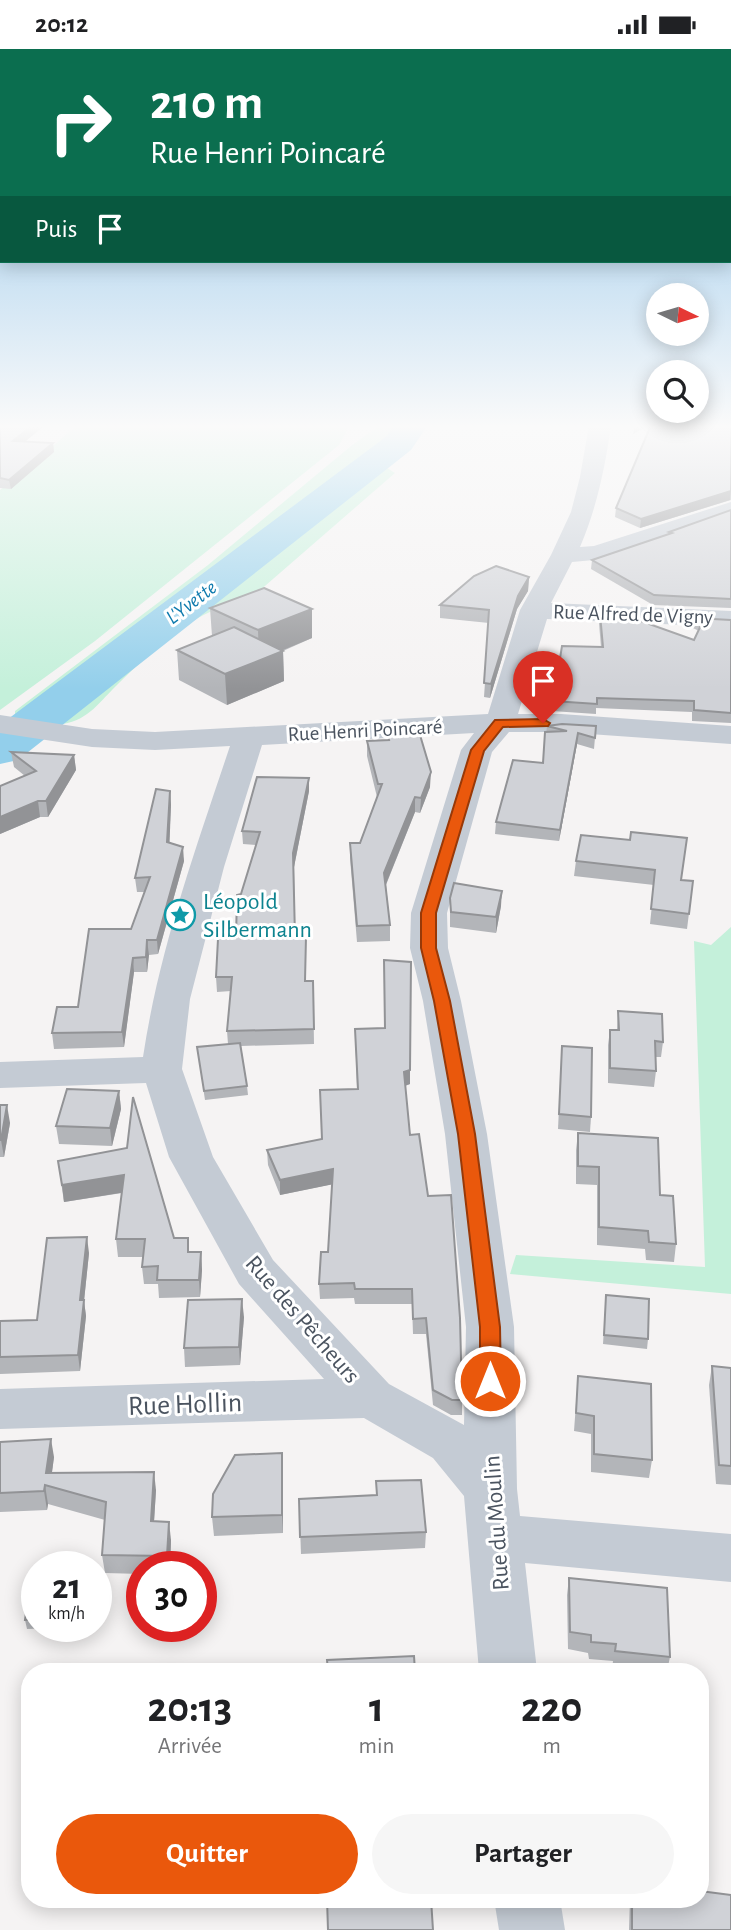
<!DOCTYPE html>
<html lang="fr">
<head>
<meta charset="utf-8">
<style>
  body { margin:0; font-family:"Alegreya Sans",sans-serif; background:#f6f6f6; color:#202124; height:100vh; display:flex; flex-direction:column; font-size:26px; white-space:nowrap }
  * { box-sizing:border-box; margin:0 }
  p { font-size:23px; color:#757577 }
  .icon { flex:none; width:38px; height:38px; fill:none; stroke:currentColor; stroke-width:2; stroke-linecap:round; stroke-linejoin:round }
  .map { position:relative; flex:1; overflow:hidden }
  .side { position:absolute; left:21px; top:1614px; width:688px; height:245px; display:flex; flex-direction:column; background:#fff; border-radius:28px; box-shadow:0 4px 18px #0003 }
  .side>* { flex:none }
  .top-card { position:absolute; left:0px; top:0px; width:732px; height:214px; box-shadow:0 4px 18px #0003; background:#0b6e4f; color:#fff; overflow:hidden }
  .needle { width:46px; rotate:95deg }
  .fabs { position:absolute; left:646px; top:234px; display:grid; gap:14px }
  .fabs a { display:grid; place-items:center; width:63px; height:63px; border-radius:50%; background:#fff; box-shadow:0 4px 18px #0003; font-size:35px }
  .speed { position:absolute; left:21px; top:1502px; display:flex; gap:14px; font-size:35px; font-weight:700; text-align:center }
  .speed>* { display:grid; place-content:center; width:91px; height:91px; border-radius:50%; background:#fff; box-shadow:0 4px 18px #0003; line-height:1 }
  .speed small { font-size:18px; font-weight:400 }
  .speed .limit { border:10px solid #d22; background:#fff; color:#111 }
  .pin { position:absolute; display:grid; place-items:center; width:60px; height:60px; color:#fff; margin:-72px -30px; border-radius:50% 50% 50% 0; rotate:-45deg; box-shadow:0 0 7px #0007 }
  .pin .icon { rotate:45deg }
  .me { position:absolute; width:77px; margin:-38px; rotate:0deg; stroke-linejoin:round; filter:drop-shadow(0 0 5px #0008) }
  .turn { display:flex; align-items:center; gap:24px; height:147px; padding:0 35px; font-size:32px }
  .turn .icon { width:91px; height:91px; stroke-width:2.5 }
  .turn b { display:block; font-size:49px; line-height:60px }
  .then { display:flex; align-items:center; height:66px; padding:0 35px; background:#0003; gap:14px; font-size:26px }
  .eta { display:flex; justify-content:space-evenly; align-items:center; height:119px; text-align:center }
  .eta b { font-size:42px; font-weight:700; line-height:49px }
  .action { display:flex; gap:14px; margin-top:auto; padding:14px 35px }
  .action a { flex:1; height:80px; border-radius:42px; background:#ea580c; color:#fff; font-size:28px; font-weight:700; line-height:80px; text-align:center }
  .action a+a { background:#f6f6f6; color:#202124 }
  .status { display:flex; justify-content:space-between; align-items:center; height:49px; padding:0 35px; background:#fff; direction:ltr }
  .status svg { height:19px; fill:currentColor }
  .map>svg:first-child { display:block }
  .green { fill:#c4f0da }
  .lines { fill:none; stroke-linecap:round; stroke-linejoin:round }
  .river { fill:#93cfeb; fill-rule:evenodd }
  .minor { fill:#c4cbd4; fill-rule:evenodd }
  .wall { fill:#b3b5b9 }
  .shaded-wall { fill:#929396 }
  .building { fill:#d0d2d7; stroke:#929396; stroke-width:2 }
  .route { fill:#ea580c; stroke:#983908; stroke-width:2 }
  .labels { text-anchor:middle; stroke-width:6; stroke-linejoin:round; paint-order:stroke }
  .far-water-label { font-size:21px; font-style:italic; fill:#107bae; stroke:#fff }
  .far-street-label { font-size:21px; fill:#4b5460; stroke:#fff }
  .culture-label { font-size:24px; fill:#0d838f; stroke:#fff; text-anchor:start }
  .street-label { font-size:24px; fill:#4b5460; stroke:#fff }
  .near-street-label { font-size:28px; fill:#4b5460; stroke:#fff }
</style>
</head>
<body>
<div class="status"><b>20:12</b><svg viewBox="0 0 49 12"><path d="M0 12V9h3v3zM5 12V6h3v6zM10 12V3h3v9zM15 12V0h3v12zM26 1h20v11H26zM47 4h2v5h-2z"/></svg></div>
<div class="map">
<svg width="731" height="1881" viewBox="0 0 731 1881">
  <rect width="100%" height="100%" fill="#f5f3f3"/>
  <g class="green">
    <path d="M77,376h273l-11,20 -244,196 -95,69v-220c28,-20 51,-43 77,-65z"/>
    <path d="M380,376h37l-28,30 5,3 -7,10 8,5 -145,126c-54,9 -94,48 -132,85 -18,17 -29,36 -55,40 -14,2 -34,-4 -48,-7v-6l193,-146 143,-119z"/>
    <polygon points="731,878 731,1245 510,1225 516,1206 705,1218 694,892 711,896"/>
  </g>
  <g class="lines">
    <polygon class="river" points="394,376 428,376 411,401 18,711 0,715 0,676 387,387"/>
    <g class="minor">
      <path d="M589,376h22c-6,43 -14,82 -31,122l14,-1 137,-44v15l-126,42 -33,3 -21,41 180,8v16l-184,-8 -29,95h43l170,12v18l-170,-12h-52l-17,20 -45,161 1,35 13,53 26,133 27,193 3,162 3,27 211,18v48l-206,-19 12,108h-58l-15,-175 -31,-38 -69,-40 -364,11v-40l324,-10 -85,-95 -70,-127 -23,-74 -146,5v-26l143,-5c16,-107 53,-209 87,-311l-75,4 -63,-3 -92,-14v-18l92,14 63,3 333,-18 32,-104 31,-55 20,-43 9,-35zM474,684l-13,17 -50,163 -1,35 13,53 22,133 21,193 -2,98 -75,-41 -116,-124 -60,-103 -31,-88 8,-70 34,-132 38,-122z"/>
      <polygon points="494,1850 560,1850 565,1881 499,1881"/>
    </g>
  </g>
  <g class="wall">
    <polygon points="0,376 45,376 24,393 53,394 54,403 11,440 0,439"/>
    <polygon points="731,376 731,451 640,479 615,468 616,459"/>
    <polygon points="731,461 731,559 653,556 591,520 592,511 669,485 669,483"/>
    <polygon points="529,528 528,542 517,560 490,649 484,648 489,574 440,569 440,556"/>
    <polygon points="210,559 312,589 283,602 284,632 227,656 179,631 177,601 212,587"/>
    <polygon points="600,565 694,591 699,582 693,579 695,569 731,571 731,674 692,672 692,663 596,659 596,665 552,662 553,652 601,598 599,575"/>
    <polygon points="547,677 596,677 594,700 577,695 559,792 495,785 496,773 543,714"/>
    <polygon points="388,687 430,738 420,764 415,763 386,836 390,876 390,892 357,893 350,809 350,794 360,794 377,748 367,707 367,692 388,691"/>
    <polygon points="11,703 74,706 76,721 48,768 40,768 0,785 0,737 25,727 14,718"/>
    <polygon points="309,729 309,742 294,818 295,888 306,888 306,932 313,932 314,995 241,997 247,1037 248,1046 205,1051 197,998 228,995 227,982 231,942 217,943 216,928 236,889 241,845 256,796 243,795 242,782"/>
    <polygon points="170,742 171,756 169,794 184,812 158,905 149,906 147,923 134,923 124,998 54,1000 52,984 78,958 131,880 145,843 137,843 135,829"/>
    <polygon points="581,786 681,831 693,832 687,880 650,875 654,836 574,827 576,812"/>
    <polygon points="450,849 501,857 496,884 450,878"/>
    <polygon points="618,962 663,993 661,1008 656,1008 656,1022 654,1038 608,1034 608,996 610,981 617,981"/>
    <polygon points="355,980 410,1035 405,1037 410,1086 428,1147 462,1351 462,1366 451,1366 433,1356 426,1285 413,1285 412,1255 355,1255 354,1249 320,1250 319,1235 328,1203 333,1135 280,1146 268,1116 267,1101 322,1090 357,1040"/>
    <polygon points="562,997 591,1068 590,1083 558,1080"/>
    <polygon points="119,1042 121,1060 112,1097 59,1095 56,1077"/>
    <polygon points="0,1056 10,1074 4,1108 0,1108"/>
    <polygon points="578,1084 660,1146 676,1195 674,1213 646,1211 645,1200 597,1196 597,1136 576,1135 576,1101"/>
    <polygon points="127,1099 174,1189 190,1203 201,1203 202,1221 200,1248 159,1249 158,1235 144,1235 142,1218 143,1208 118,1208 116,1190 122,1144 64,1153 58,1112"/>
    <polygon points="89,1204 84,1252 86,1267 80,1322 0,1325 0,1272 37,1271"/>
    <polygon points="606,1246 648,1290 647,1300 603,1295"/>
    <polygon points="244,1268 240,1316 185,1318 184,1299"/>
    <polygon points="712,1317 731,1319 731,1436 716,1435 709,1336"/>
    <polygon points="578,1327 652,1411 649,1429 591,1423 591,1385 574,1382"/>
    <polygon points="0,1393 54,1408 52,1423 156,1441 154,1472 171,1491 170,1517 142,1517 142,1525 105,1524 102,1506 105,1471 48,1455 47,1461 0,1463"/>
    <polygon points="283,1422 283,1484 214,1487 212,1468"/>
    <polygon points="376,1446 426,1483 425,1499 301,1505 299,1450"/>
    <polygon points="37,1526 37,1577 54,1577 54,1579 27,1580 25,1571"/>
    <polygon points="569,1529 670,1608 667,1622 638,1622 612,1620 613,1612 589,1610 588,1604 568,1600 567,1546"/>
    <polygon points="630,1850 700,1850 731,1881 629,1881"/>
  </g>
  <g class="shaded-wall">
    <polygon points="33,376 45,376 14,402 13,392"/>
    <polygon points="635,376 650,376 633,385"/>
    <polygon points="53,394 54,403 11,440 9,431"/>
    <polygon points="731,442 730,451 640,479 641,470"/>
    <polygon points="529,528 528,542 517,560 490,649 491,635 518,547"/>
    <polygon points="312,560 312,589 259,611 258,581"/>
    <polygon points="283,602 284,632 227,656 225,625"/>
    <polygon points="578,684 577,695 559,792 560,781"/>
    <polygon points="74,706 76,721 48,768 46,752"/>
    <polygon points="431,723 430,738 420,764 421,749"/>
    <polygon points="309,729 309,742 294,818 293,804"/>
    <polygon points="170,742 171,756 169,807 167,793"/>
    <polygon points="415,748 415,763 384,840 384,824"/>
    <polygon points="38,752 40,768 0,785 0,768"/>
    <polygon points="183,798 184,812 158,905 157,891"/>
    <polygon points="502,842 501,857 496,884 496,868"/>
    <polygon points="147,891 149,906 147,923 146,908"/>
    <polygon points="133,909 134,923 124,998 122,983"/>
    <polygon points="410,1021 410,1035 404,1037 404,1023"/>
    <polygon points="119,1042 121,1060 112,1097 110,1079"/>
    <polygon points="7,1056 10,1074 4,1108 1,1091"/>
    <polygon points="333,1120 334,1135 280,1146 280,1131"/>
    <polygon points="124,1126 126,1143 64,1153 62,1136"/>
    <polygon points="87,1188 89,1204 84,1252 86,1267 80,1322 78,1306 80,1251"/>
    <polygon points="201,1203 202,1221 200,1248 199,1231"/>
    <polygon points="242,1250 244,1268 240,1316 239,1298"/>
    <polygon points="51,1390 54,1408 50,1438 46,1424"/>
    <polygon points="282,1404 283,1422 283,1484 282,1466"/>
    <polygon points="154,1423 156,1441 153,1490 151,1472"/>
    <polygon points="45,1436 48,1455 47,1461 44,1442"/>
    <polygon points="169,1473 171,1491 170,1517 168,1517 167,1507"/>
  </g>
  <g class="building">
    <polygon points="0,376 33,376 13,392 53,394 9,431 0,429"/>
    <polygon points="651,376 731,376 731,442 641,470 616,459"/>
    <polygon points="731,461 731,550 654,546 592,511 672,484 669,483"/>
    <polygon points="496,517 529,528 518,547 491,635 484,634 489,561 440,556 474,527"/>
    <polygon points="264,539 312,560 258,581 210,559"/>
    <polygon points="600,565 624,566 694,591 702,574 695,569 731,571 731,664 694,661 694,652 597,649 597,655 553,652 562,597 603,598"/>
    <polygon points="234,578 283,602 225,625 177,601"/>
    <polygon points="562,675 596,677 595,689 578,684 560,781 496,773 513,711 543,714 545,683 567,682 547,677"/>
    <polygon points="420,686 431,723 421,749 415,748 384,824 390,876 357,877 350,794 360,794 382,735 378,735 367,692 389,691 388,687"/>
    <polygon points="11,703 74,706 46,752 38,752 0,768 0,737 36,722"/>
    <polygon points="257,728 309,729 293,804 295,888 306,888 305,932 313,932 314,980 227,982 232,928 216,928 218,890 236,889 237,846 241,845 260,783 242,782"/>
    <polygon points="156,740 170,742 167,793 183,798 157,891 147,891 146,908 133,909 122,983 52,984 57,958 78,958 89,880 131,880 150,828 135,829"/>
    <polygon points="631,783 687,789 681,831 693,832 689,865 651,860 655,821 576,812 581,786 630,791"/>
    <polygon points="454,834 502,842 496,868 451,863 450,849"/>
    <polygon points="384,911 411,913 410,1021 404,1023 410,1086 419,1085 428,1147 451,1146 460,1269 462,1351 452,1351 433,1341 426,1269 413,1270 412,1240 355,1240 354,1234 319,1235 321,1203 328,1203 333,1120 280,1131 267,1101 322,1090 320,1041 358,1040 355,980 385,979"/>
    <polygon points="618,962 662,965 663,993 655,992 656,1022 610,1019 610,981 619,981"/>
    <polygon points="240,994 247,1037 204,1042 197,998"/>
    <polygon points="562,997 592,999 591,1068 559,1065"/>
    <polygon points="67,1040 119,1042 110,1079 56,1077"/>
    <polygon points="133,1048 174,1189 188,1189 188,1203 201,1203 199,1231 157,1231 158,1217 142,1218 145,1190 116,1190 124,1126 62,1136 58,1112 127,1099"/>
    <polygon points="0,1056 7,1056 1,1091 0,1091"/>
    <polygon points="578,1084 658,1089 660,1146 673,1147 676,1195 649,1193 648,1182 599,1178 599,1118 578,1117"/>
    <polygon points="87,1188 80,1251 84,1251 78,1306 0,1308 0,1272 37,1271 47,1189"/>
    <polygon points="606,1246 649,1250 648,1290 604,1286"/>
    <polygon points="242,1250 239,1298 184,1299 188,1251"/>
    <polygon points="712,1317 731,1319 731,1417 719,1416"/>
    <polygon points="578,1327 651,1335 652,1411 594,1405 594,1367 576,1364"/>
    <polygon points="51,1390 46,1424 154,1423 151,1472 169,1473 167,1507 102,1506 106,1453 45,1436 44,1442 0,1444 0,1393"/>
    <polygon points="282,1404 282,1466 212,1468 213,1445 235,1406"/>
    <polygon points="421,1431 426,1483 300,1488 299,1450 377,1446 376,1432"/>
    <polygon points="37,1526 37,1570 25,1571 31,1527"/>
    <polygon points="569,1529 667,1539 670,1608 615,1602 616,1595 591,1593 591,1586 570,1583"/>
    <polygon points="414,1607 415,1622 328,1622 327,1611"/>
    <polygon points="700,1842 731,1846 731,1881 632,1881 632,1850 700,1850"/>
    <polygon points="327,1850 431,1850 433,1881 328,1881"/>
  </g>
  <linearGradient id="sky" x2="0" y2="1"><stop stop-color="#86bfe9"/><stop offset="0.59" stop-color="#fafafa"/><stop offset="1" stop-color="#fafafa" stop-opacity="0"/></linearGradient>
  <rect width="731" height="640" fill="url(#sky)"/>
  <polygon class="route" points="543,670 550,674 548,677 503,678 484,702 436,864 436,899 450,952 475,1085 500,1278 501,1332 498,1338 490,1340 483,1338 480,1332 480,1278 458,1085 434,952 421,899 421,864 471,701 495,671"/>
  <defs>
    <g id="sight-ring" transform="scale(1.575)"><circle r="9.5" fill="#fff" stroke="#0f9aa8" stroke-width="1.5"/><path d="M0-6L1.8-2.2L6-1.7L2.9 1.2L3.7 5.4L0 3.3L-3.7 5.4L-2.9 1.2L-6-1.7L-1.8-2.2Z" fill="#0f9aa8"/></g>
  </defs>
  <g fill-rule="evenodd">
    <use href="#sight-ring" x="180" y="866"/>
  </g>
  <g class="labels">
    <g class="far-water-label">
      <text transform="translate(191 553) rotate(-37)" y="7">L'Yvette</text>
    </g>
    <g class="far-street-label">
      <text transform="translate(633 565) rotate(2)" y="7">Rue Alfred de Vigny</text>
      <text transform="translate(365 681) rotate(-3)" y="7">Rue Henri Poincaré</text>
    </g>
    <g class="culture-label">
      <text x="203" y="860">Léopold<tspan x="203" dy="28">Silbermann</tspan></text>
    </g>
    <g class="street-label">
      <text transform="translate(303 1270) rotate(49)" y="8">Rue des Pêcheurs</text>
      <text transform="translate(496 1474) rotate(-94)" y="8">Rue du Moulin</text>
    </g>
    <g class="near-street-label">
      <text transform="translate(185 1354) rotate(-2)" y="10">Rue Hollin</text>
    </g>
  </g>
</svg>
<div class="fabs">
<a><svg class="needle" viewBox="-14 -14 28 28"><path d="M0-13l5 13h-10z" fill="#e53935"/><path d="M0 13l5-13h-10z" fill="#757577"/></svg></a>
<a><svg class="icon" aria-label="search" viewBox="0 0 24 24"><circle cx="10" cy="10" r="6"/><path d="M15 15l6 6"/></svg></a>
</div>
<div class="speed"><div>21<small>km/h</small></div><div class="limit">30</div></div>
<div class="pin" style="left:543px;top:674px;background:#d93025"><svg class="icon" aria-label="arrive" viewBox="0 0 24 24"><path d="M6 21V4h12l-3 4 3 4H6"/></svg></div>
<svg class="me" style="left:490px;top:1332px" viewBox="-20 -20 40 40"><circle r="17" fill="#ea580c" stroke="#fff" stroke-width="3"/><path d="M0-11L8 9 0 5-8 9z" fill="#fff"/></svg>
<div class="top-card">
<div class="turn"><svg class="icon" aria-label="right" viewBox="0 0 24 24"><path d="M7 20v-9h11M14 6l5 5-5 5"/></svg><div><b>210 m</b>Rue Henri Poincaré</div></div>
<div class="then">Puis<svg class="icon" aria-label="arrive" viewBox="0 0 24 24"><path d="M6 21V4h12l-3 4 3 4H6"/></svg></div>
</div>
<section class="side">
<div class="eta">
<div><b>20:13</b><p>Arrivée</p></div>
<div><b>1</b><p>min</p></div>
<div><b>220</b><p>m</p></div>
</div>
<div class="action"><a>Quitter</a><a>Partager</a></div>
</section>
</div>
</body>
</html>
